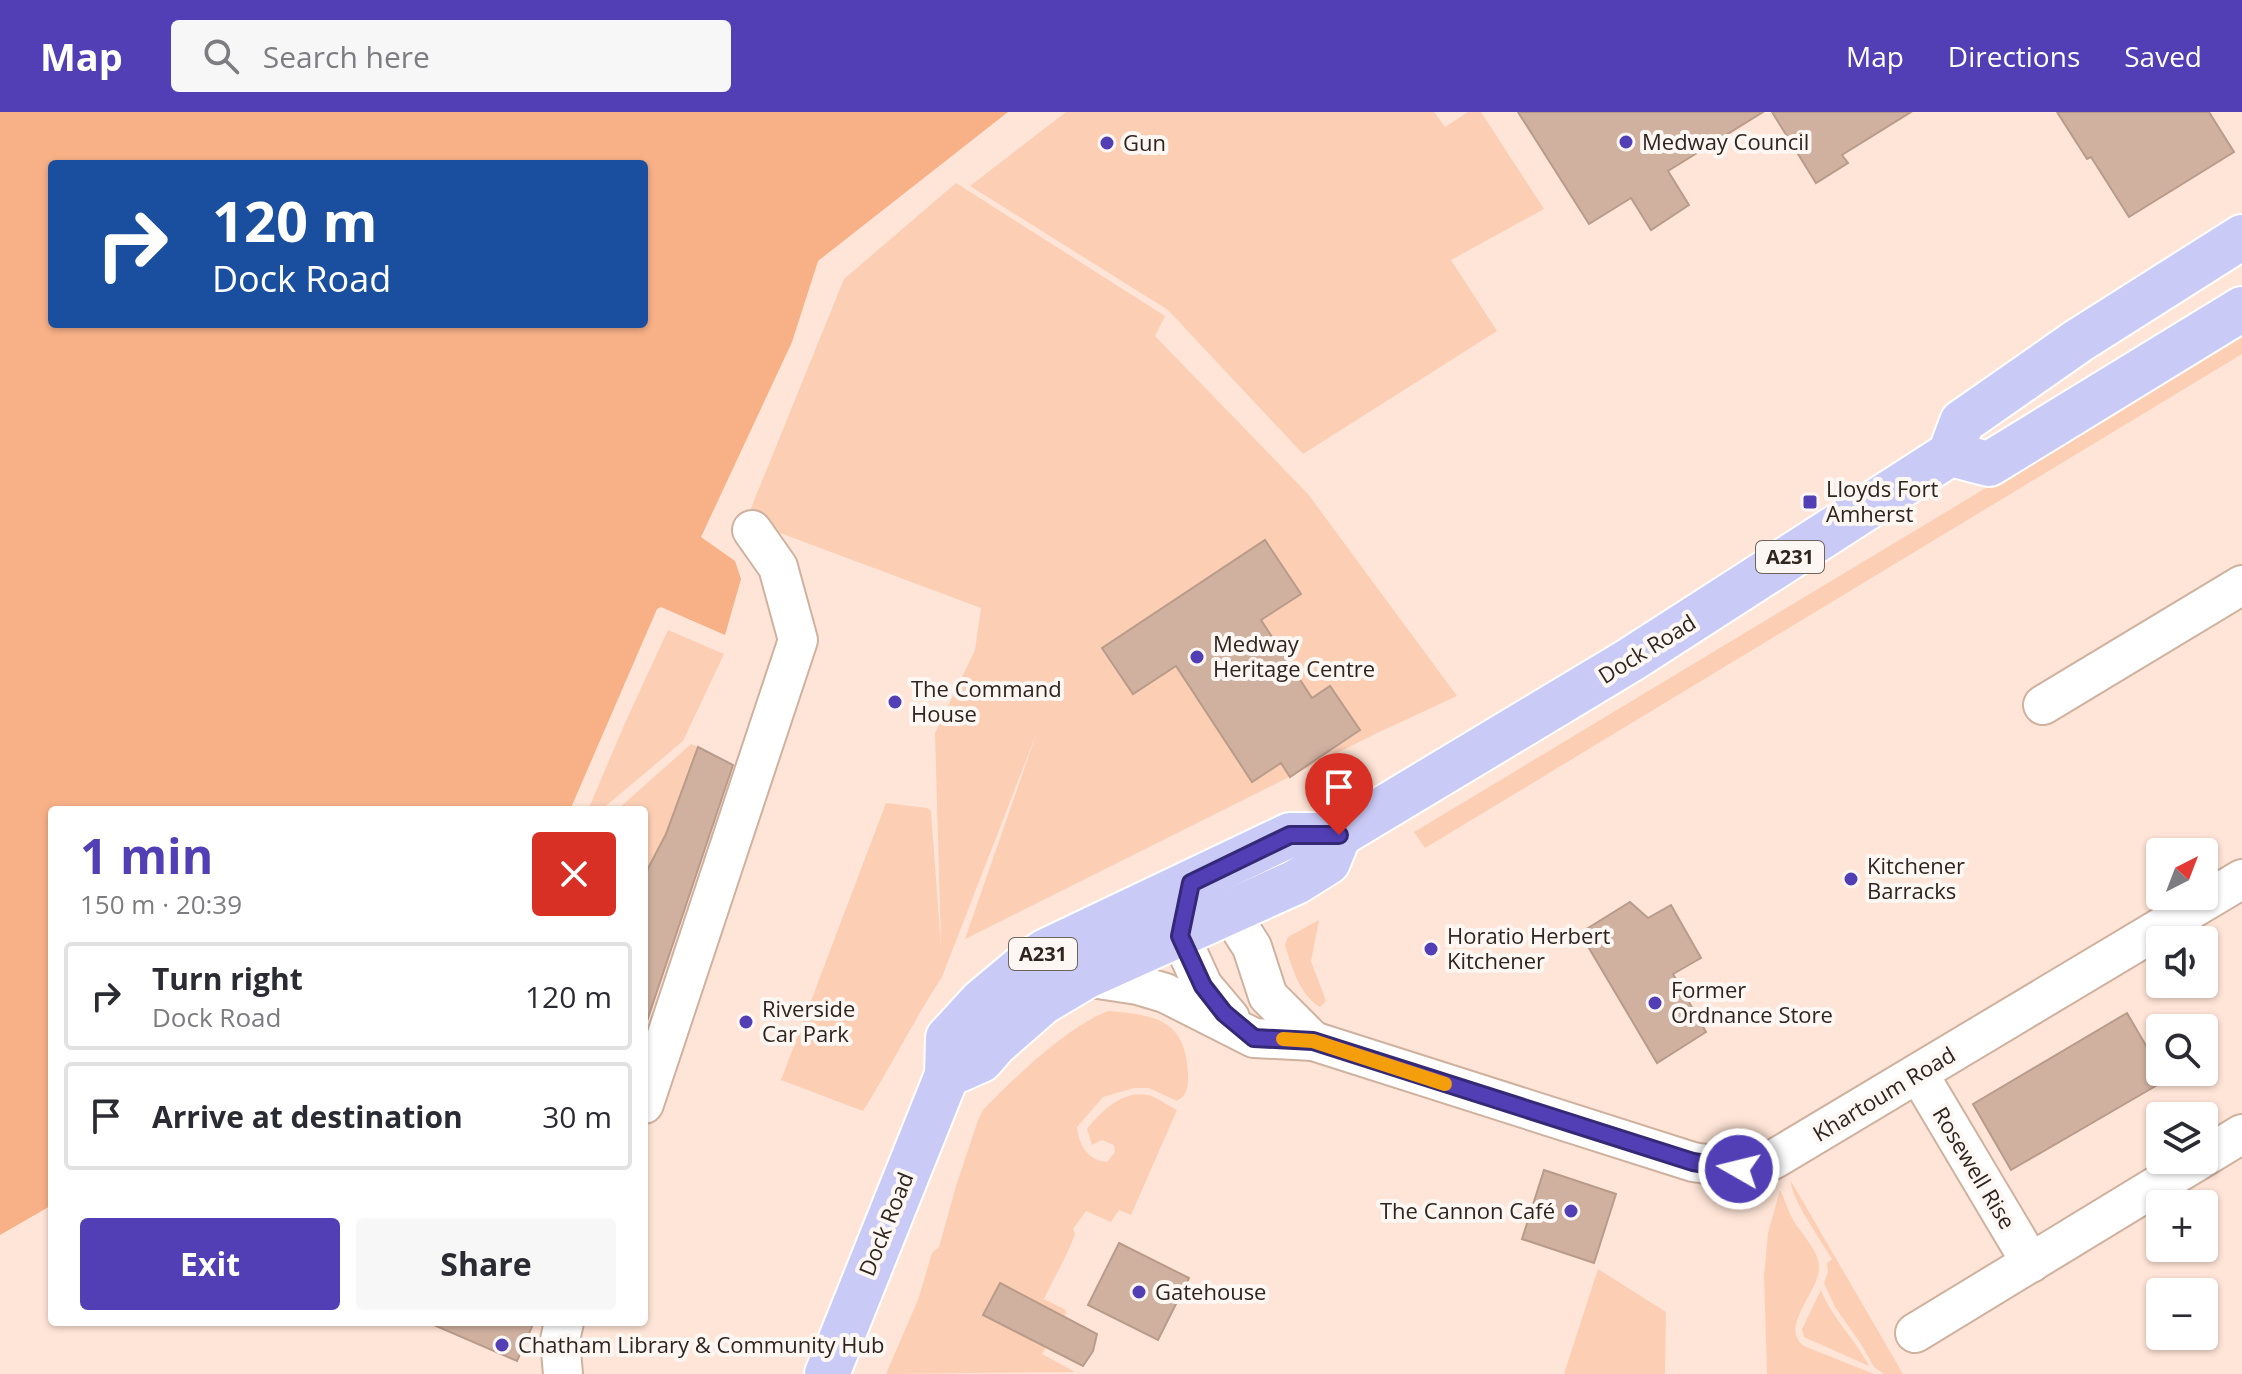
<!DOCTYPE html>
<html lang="en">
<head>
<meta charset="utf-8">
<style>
  body { margin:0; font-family:"Open Sans",sans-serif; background:#f7f7f7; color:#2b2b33; height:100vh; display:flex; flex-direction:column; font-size:30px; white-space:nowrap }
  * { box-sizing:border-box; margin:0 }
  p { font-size:26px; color:#7c7c81 }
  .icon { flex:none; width:44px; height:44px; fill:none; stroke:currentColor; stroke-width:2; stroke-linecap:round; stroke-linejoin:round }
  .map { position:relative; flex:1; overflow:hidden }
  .sheet { position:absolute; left:48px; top:694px; width:600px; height:520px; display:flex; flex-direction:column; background:#fff; border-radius:8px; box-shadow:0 2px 6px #0004 }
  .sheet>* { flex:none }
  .top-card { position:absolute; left:48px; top:48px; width:600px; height:168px; border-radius:8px; box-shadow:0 2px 6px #0004; background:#1a4fa0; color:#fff; overflow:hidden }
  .needle { width:52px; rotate:42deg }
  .tools { position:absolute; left:2146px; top:726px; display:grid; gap:16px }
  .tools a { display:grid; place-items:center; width:72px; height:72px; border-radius:8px; background:#fff; box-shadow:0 2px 6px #0004; font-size:40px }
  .pin { position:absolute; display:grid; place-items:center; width:68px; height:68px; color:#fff; margin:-82px -34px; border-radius:50% 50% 50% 0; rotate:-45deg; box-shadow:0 0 8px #0007 }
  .pin .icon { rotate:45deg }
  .me { position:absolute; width:88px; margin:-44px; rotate:278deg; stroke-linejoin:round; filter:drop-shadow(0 0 6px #0008) }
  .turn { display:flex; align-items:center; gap:28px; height:168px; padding:0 32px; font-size:36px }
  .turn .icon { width:104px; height:104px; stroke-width:2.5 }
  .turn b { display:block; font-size:56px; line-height:68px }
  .round { display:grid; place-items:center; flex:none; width:84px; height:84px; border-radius:8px; background:#f7f7f7 }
  .headline { display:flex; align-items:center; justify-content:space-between; height:136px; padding:0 32px }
  h1 { font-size:48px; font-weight:700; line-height:60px; color:#523fb6 }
  .primary-button { display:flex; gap:16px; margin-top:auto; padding:16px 32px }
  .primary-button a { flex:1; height:92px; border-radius:8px; background:#523fb6; color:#fff; font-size:32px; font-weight:700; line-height:92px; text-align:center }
  .primary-button a+a { background:#f7f7f7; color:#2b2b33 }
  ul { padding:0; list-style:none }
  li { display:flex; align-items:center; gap:24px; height:108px; margin:0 16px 12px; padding:0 16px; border:4px solid #e1e1e2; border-radius:8px }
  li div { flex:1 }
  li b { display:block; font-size:30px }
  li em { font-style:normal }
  header { display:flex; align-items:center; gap:48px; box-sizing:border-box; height:112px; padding:0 40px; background:#523fb6; color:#fff }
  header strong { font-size:38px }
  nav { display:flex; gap:44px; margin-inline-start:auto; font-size:28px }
  .search { width:560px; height:72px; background:#f7f7f7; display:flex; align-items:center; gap:20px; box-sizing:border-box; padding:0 28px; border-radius:8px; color:#7c7c81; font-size:30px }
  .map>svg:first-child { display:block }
  .green { fill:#fccfb5 }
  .water { fill:#f8b187; fill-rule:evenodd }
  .building { fill:#d0b1a0; stroke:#b99b8a; stroke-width:2 }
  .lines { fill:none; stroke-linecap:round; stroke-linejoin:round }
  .minor-casing { stroke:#cfb19f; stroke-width:42 }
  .primary-casing { stroke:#fff; stroke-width:48 }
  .minor { stroke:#fff; stroke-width:38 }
  .primary { stroke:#cacaf6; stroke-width:44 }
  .route-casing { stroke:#352976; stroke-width:20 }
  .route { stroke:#523fb6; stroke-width:14 }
  .slow { stroke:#f59e0b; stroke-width:14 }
  .poi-dot { fill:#523fb6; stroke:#fdf7f3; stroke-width:3 }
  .labels { text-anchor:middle; stroke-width:8; stroke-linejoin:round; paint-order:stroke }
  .shield { fill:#fdf7f3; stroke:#6e645e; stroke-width:2 }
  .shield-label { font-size:20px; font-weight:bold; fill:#30251e }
  .poi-label { font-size:22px; fill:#30251e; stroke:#fdf7f3; text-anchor:start }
  .street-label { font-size:22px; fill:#30251e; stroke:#fdf7f3 }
</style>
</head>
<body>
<header>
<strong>Map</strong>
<div class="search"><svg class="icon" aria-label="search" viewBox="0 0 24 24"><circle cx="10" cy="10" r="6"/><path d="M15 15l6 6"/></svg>Search here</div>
<nav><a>Map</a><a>Directions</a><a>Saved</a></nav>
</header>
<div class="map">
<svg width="2242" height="1262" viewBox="0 0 2242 1262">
  <rect width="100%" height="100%" fill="#ffe5d7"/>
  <g class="green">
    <polygon points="1066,0 1434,0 1445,15 1468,0 1481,0 1544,97 1451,148 1497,219 1303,342 1168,198 970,74"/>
    <path d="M956,71l209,133 -10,20 153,158 149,202 -84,39 -408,204 72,-207 -95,245c-29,44 -51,90 -79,134l-82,-31 105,-277 41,5 4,3 10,136 -6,-214 40,-83 6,-42 -220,-82 -10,-18 93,-229z"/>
    <polygon points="2242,222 2242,242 1425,736 1414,720"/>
    <polygon points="668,518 724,542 683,629 601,698 588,698 625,611"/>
    <polygon points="691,632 698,635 666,722 644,764 644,698 617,698"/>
    <path d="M1319,808l-8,41 15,40 -6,6c-21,-13 -28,-40 -35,-62l3,-8z"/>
    <path d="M1109,899c47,4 77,9 79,63 0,12 0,21 -11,27l-28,-13h-15l-31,9 -26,30c2,18 10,33 30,35l8,-10 -1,-7 -12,-5 -10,5 -5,-16c14,-17 35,-39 61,-34 9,2 20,11 29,15l-46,105 -12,-5 -8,12 -25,-11 -13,18 2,5c-8,23 -21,43 -31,65l22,11 -1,7 -65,-34 -16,32 62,32 -4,7 33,18 -189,2 32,-74 14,-47 7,-6 17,-61 22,-66 5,-10c29,-30 88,-87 126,-99z"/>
    <path d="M1791,1069l112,193h-19l-10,-7 -13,-23 -26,-37 -11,-24 4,-11 -1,-9 5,-4c-10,-17 -42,-62 -41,-78z"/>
    <path d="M1780,1078c5,9 7,19 12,28 8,15 27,32 27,49 1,24 -41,60 -15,79l70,28h-107l-3,-98 4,-43z"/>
    <polygon points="1598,1157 1666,1200 1665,1262 1564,1262"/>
    <path d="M1821,1178c11,28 34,49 48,76l-65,-29 -2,-8z"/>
  </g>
  <path class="water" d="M0,0h1008l-190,149 -26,81 -91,195 34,24 6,18 -16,56 -64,-28 -4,2 -87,201h-518v395l-52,30zM52,52h592v160h-592z"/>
  <g class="building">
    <polygon points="1518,0 1763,0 1668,59 1689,93 1651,118 1631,86 1589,112"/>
    <polygon points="1772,0 1911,0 1842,43 1848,51 1816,71"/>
    <polygon points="2057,0 2209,0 2234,40 2129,105 2091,45 2087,47"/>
    <polygon points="1265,428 1301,482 1261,508 1312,586 1330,574 1360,618 1290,665 1281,651 1252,670 1176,554 1133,582 1102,536"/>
    <polygon points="698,635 733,653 644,918 644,764 666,722"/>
    <polygon points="1630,790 1648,806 1671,793 1701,846 1673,862 1706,920 1657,951 1580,821"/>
    <polygon points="2127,901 2166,968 2011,1058 1973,992"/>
    <polygon points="1544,1058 1616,1082 1594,1151 1522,1127"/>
    <polygon points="1119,1131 1189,1166 1158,1228 1088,1193"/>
    <polygon points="1000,1171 1097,1222 1093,1239 1083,1254 983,1203"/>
    <polygon points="427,1210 534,1210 517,1249"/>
  </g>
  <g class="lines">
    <g class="minor-casing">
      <g id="minor">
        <polyline points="2043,593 2242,473"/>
        <path d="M1085,865l53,8 27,8 89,45 59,3 380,121c29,4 57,11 83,-4l466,-279"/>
        <polyline points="1230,906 1203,874 1180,824 1191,771 1229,799 1252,835 1268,884 1313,929"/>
        <polyline points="1918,961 2031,1151"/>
        <polyline points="644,992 798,528 778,455 752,418"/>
        <polyline points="2204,1045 2242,1022"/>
        <polyline points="1915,1221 2199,1048"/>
        <polyline points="563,1262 560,1228 564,1210"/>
      </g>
    </g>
    <g class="primary-casing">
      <g id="primary">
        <polyline points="1950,342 1989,352 2242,197"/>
        <polyline points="947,963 981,948 995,932 1043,890 1085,865 1296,770 1328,750 1339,723"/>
        <polyline points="827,1262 947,963 948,926 982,889 1025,853 1046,839 1290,723 1339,723 1630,548 1950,342 1962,310 2078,229 2242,125"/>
      </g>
    </g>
    <use href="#minor" class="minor"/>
    <use href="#primary" class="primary"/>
  </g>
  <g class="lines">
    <g class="route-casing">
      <polyline id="route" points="1339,723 1290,723 1191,771 1180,824 1203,874 1224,901 1254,926 1313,929 1693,1050 1739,1057"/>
    </g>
    <use href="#route" class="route"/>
    <polyline class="slow" points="1283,927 1313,929 1445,972"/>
  </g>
  <g class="poi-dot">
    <circle cx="1626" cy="30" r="8"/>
    <circle cx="1107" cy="31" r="8"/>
    <rect x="1802" y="382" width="16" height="16" rx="4"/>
    <circle cx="1197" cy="545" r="8"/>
    <circle cx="895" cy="590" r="8"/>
    <circle cx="1851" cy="767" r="8"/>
    <circle cx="1431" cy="837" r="8"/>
    <circle cx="1655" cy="891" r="8"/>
    <circle cx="746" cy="910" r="8"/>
    <circle cx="1571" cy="1099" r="8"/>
    <circle cx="1139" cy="1180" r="8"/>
    <circle cx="502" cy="1233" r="8"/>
  </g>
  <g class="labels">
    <g class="shield">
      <rect x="1756" y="429" width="68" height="32" rx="6"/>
      <rect x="1009" y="826" width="68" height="32" rx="6"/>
    </g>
    <g class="shield-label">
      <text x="1790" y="452">A231</text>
      <text x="1043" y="849">A231</text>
    </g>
    <g class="poi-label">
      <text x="1642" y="38">Medway Council</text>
      <text x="1123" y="39">Gun</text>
      <text x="1826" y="385">Lloyds Fort<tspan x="1826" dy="25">Amherst</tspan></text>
      <text x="1213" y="540">Medway<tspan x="1213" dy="25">Heritage Centre</tspan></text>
      <text x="911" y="585">The Command<tspan x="911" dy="25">House</tspan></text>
      <text x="1867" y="762">Kitchener<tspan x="1867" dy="25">Barracks</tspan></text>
      <text x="1447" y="832">Horatio Herbert<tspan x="1447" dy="25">Kitchener</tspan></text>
      <text x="1671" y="886">Former<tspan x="1671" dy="25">Ordnance Store</tspan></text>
      <text x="762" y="905">Riverside<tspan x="762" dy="25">Car Park</tspan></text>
      <text x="1555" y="1107" text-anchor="end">The Cannon Café</text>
      <text x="1155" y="1188">Gatehouse</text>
      <text x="518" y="1241">Chatham Library &amp; Community Hub</text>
    </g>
    <g class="street-label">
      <text transform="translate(1647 537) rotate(-32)" y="8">Dock Road</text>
      <text transform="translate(1884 982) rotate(-31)" y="8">Khartoum Road</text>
      <text transform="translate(1974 1056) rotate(59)" y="8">Rosewell Rise</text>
      <text transform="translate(886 1112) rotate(-68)" y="8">Dock Road</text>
    </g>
  </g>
</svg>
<div class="tools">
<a><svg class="needle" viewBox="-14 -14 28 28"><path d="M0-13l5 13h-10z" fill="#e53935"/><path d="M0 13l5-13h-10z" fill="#7c7c81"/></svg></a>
<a><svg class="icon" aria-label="sound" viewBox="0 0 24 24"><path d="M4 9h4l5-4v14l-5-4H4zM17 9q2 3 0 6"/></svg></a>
<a><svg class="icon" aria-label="search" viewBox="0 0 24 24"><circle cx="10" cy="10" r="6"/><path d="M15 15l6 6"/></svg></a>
<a><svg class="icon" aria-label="layers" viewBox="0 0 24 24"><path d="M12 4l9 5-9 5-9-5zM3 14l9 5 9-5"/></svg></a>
<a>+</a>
<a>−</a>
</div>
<div class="pin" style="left:1339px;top:723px;background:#d93025"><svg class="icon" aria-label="arrive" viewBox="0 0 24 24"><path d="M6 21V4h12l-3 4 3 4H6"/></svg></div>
<svg class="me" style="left:1739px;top:1057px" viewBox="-20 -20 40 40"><circle r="17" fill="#523fb6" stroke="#fff" stroke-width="3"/><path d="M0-11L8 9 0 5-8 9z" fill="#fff"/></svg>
<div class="top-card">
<div class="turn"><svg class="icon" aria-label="right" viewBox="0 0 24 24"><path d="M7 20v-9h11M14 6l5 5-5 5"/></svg><div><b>120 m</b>Dock Road</div></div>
</div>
<section class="sheet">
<div class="headline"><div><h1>1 min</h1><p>150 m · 20:39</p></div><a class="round" style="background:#d93025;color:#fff"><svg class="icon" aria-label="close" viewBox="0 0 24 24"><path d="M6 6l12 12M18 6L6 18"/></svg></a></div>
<ul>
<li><svg class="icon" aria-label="right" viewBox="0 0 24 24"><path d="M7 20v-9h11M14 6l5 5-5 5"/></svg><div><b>Turn right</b><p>Dock Road</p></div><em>120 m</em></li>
<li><svg class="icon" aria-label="arrive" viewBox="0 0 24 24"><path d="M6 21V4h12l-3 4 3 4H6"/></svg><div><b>Arrive at destination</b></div><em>30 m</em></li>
</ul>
<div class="primary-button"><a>Exit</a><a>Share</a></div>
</section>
</div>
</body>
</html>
